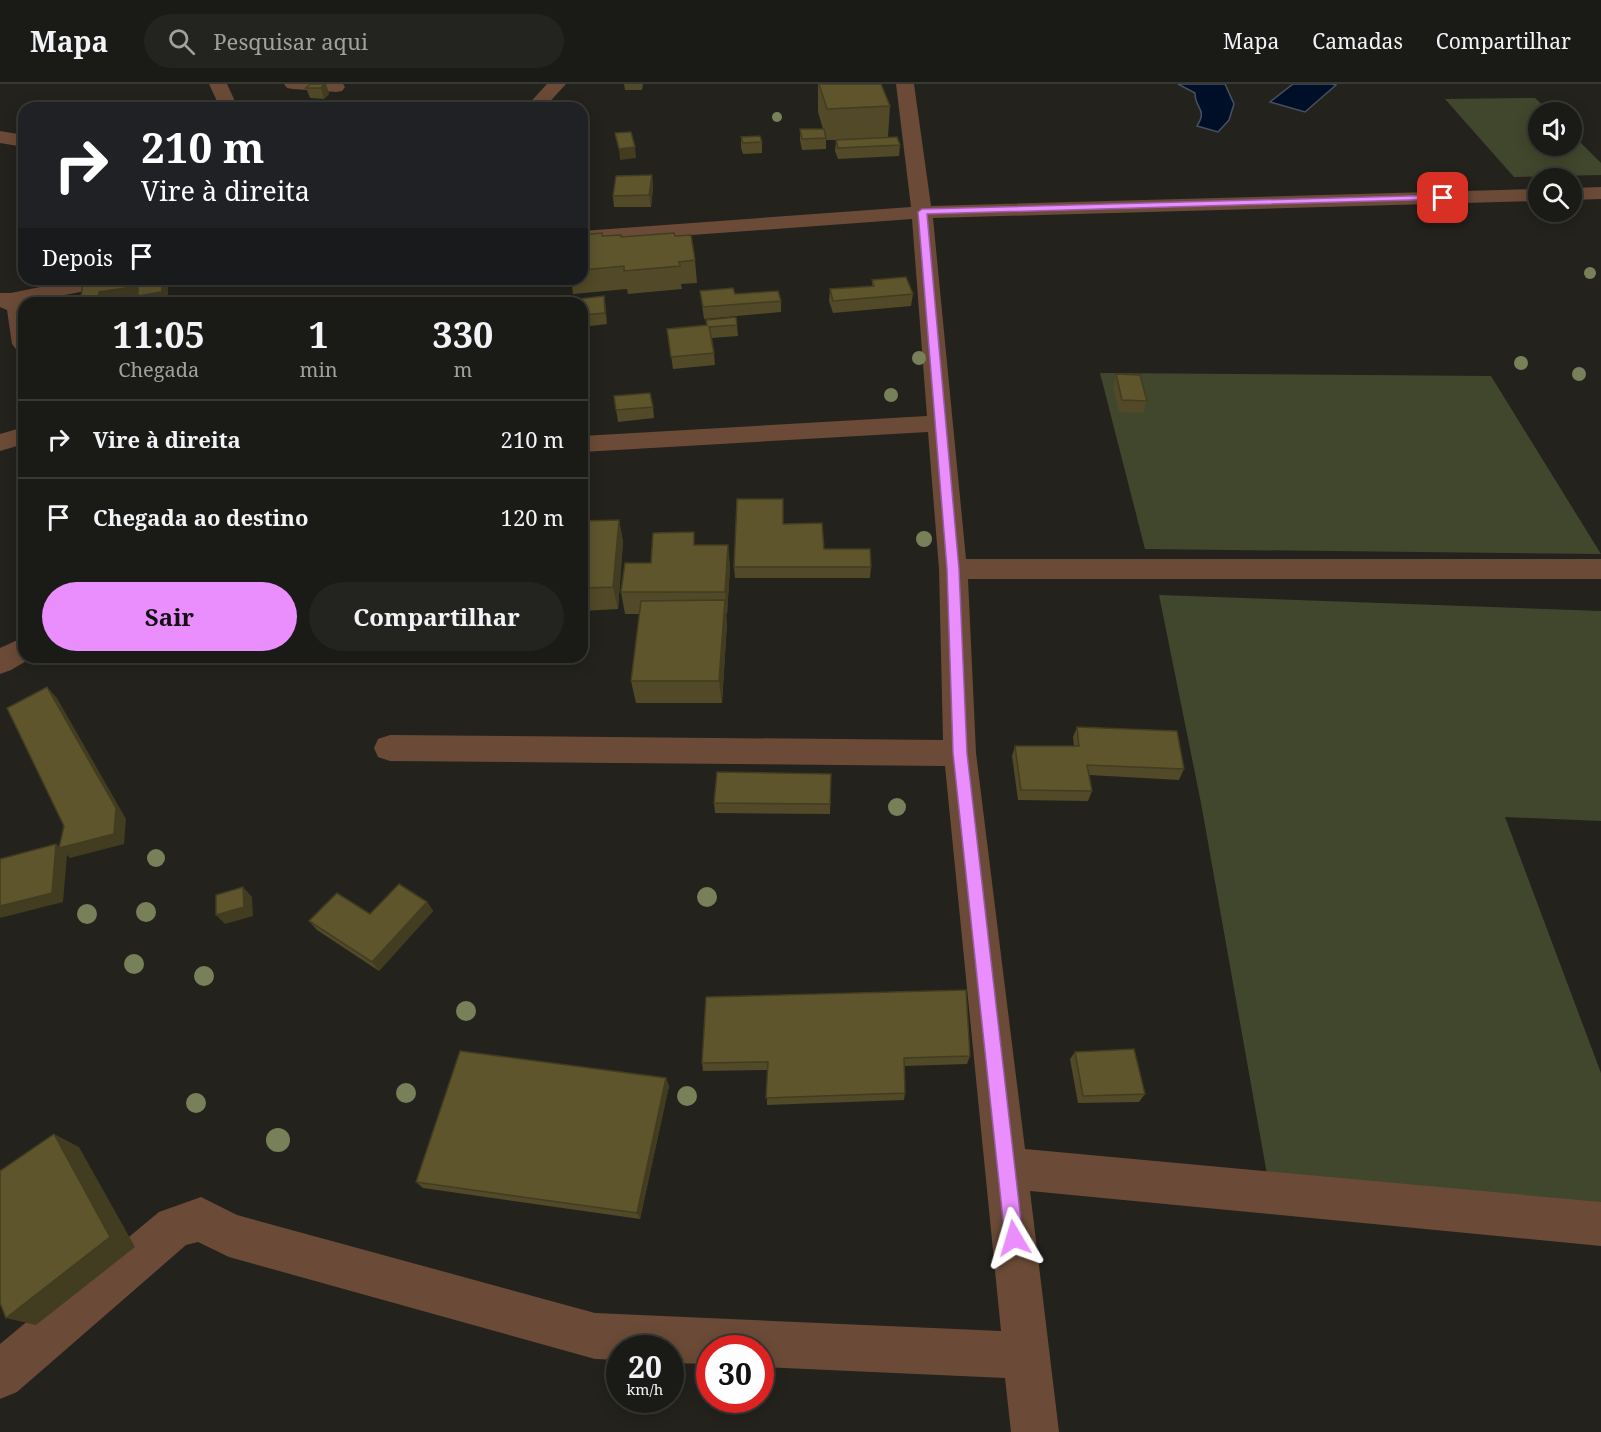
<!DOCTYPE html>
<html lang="pt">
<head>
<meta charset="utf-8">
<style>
  body { margin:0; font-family:"Noto Serif",serif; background:#23231f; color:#f1f3f6; height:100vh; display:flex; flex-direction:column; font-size:22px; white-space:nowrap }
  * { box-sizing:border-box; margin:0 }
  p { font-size:20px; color:#9fa1a1 }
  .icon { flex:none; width:33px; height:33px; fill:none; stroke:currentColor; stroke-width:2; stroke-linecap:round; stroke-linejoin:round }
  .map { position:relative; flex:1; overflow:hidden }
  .details { position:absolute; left:18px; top:213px; width:570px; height:366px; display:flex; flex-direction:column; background:#1a1a16; border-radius:18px; box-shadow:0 3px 15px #0003,0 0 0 2px #383835 }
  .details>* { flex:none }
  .guide { position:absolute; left:18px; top:18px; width:570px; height:183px; border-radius:18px; box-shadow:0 3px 15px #0003,0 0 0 2px #383835; background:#202124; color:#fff; overflow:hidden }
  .buttons { position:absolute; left:1528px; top:18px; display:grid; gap:12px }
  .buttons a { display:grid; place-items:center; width:54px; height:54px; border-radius:50%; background:#1a1a16; box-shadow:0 3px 15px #0003,0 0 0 2px #383835; font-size:30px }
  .speed { position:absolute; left:606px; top:1251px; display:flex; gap:12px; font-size:30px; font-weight:700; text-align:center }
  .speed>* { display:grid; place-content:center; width:78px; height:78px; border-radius:50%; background:#1a1a16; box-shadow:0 3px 15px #0003,0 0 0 2px #383835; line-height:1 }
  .speed small { font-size:15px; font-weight:400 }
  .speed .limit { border:9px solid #d22; background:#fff; color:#111 }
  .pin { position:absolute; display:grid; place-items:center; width:51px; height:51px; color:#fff; margin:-26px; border-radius:12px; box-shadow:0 3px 9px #0006 }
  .me { position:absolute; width:66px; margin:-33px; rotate:353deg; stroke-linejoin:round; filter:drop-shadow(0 0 4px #0008) }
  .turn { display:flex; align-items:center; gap:21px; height:126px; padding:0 24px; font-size:27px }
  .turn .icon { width:78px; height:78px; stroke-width:2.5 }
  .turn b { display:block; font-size:42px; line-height:51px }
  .then { display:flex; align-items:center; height:57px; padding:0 24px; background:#0003; gap:12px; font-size:22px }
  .eta { display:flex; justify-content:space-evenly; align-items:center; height:102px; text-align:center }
  .eta b { font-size:36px; font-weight:700; line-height:42px }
  .button { display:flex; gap:12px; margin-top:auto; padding:12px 24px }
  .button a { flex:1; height:69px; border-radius:36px; background:#ea8dfd; color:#111; font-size:24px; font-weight:700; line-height:69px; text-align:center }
  .button a+a { background:#23231f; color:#f1f3f6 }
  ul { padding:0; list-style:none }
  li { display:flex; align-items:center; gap:18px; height:78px; padding:0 24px; border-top:2px solid #383835 }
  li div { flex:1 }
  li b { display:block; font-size:22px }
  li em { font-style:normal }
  header { display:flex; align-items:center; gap:36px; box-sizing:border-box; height:84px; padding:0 30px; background:#1a1a16; border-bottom:2px solid #383835 }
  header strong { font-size:28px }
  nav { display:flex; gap:33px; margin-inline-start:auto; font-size:21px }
  .search { width:420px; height:54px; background:#23231f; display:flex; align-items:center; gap:15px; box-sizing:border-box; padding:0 21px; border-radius:33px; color:#9fa1a1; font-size:22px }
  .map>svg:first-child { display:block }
  .green { fill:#41472c }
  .water { fill:#000f28; stroke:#475162; stroke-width:1.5 }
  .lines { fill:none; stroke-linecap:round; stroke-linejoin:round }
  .street { fill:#6b4b37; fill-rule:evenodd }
  .tree { fill:#78805a }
  .wall { fill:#514927 }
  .shaded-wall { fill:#423c20 }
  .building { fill:#5e552d; stroke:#423c20; stroke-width:1.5 }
  .route { fill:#ea8dfd; stroke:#985ca4; stroke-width:1.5 }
</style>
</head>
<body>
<header>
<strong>Mapa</strong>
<div class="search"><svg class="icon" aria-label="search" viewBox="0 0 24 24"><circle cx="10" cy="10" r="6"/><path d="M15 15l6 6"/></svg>Pesquisar aqui</div>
<nav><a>Mapa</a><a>Camadas</a><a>Compartilhar</a></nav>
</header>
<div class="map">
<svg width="1601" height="1348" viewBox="0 0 1601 1348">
  <rect width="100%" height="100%" fill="#23221d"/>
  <g class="green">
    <polygon points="1535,14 1550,28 1539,28 1539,62 1572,62 1572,50 1601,79 1601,91 1514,93 1445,15"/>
    <polygon points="1100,289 1491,292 1601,470 1145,465"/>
    <polygon points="1159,511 1601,527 1601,737 1505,733 1601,989 1601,1120 1268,1096 1201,719"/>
  </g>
  <g class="water">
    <path d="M1178,0h47l9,20 -5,16 -11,12 -21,-6c11,-18 -2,-16 -2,-33z"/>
    <polygon points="1293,0 1332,0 1336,1 1305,28 1270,18"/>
  </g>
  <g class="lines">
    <g class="street">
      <polygon points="209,0 227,0 234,15 234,24 216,24 216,15"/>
      <polygon points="284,0 343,0 345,3 342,7 336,8 293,5 287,4"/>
      <polygon points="547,0 566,0 544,24 525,24"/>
      <polygon points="896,0 914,0 931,122 1539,105 1539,117 933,134 966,475 1601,475 1601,495 968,495 976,669 1025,1065 1601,1118 1601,1162 1030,1107 1059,1348 1011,1348 1005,1294 760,1283 760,1264 710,1264 710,1280 670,1279 670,1264 620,1264 620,1276 595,1275 229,1173 198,1158 186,1161 17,1308 0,1315 0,1260 159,1128 201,1113 237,1131 595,1229 1001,1247 945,682 390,677 378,673 374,664 378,655 390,651 943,656 939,485 928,348 582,368 582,352 927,332 912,135 582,159 582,147 911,123"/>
      <polygon points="0,47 24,51 24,63 0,59"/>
      <polygon points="1601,103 1601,115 1572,116 1572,104"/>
      <polygon points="79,195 122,195 119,200 111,202 24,219 24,267 16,265 12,260 7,226 0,223 0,209 11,209"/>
      <polygon points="24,343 24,360 0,367 0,350"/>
      <polygon points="24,553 24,573 33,573 11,586 0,590 0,564"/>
    </g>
  </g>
  <g class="tree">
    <circle cx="777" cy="33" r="5"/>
    <circle cx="1590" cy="189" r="6"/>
    <circle cx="919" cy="274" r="7"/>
    <circle cx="1521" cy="279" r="7"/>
    <circle cx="1579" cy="290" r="7"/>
    <circle cx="891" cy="311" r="7"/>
    <circle cx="924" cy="455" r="8"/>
    <circle cx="897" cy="723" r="9"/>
    <circle cx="156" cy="774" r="9"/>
    <circle cx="707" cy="813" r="10"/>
    <circle cx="146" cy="828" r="10"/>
    <circle cx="87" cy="830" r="10"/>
    <circle cx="134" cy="880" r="10"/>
    <circle cx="204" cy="892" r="10"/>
    <circle cx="466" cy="927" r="10"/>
    <circle cx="406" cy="1009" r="10"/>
    <circle cx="687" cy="1012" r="10"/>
    <circle cx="196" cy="1019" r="10"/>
    <circle cx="278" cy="1056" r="12"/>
  </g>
  <g class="wall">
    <polygon points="326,0 329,10 324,15 310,14 306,4"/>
    <polygon points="624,0 643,0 642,6 625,6"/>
    <polygon points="818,0 881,0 890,22 888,53 900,61 899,72 838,75 835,67 836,56 826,56 826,55 826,65 802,66 800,56 800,45 823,45 818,28"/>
    <polygon points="741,53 762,58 762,69 743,70 741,64"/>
    <polygon points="652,91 653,103 651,123 614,123 613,112"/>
    <polygon points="582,151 621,153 675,152 695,176 697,199 681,200 682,205 628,210 627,205 573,210 571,195 582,195"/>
    <polygon points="872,196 913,210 911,222 833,229 829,217 830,205 872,202"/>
    <polygon points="700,207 781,217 781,228 704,235"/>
    <polygon points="604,212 607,240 582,243 582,219"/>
    <polygon points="737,241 738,252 712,254 714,269 715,281 673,285 667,245"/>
    <polygon points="1116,290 1147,317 1143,329 1119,328 1113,302"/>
    <polygon points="614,312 653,323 654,334 618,338"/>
    <polygon points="619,436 623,458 618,525 582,527 582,437"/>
    <polygon points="783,440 824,465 871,483 870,494 735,494 734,483"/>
    <polygon points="696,461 728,461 730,484 727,530 726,530 727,539 722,619 636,619 631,597 640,530 625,530 621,508 651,479"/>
    <polygon points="1077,643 1184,685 1179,696 1089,691 1092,707 1088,717 1018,716 1012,672 1015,662 1074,662 1073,653"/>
    <polygon points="831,690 830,730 715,729 714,719"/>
    <polygon points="427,818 433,827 379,887 317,846 309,837 370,830"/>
    <polygon points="1075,968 1145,1010 1139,1018 1078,1019 1070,975"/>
    <polygon points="970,972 967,980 904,982 905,1009 904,1016 767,1021 767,986 703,987 702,979"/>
    <polygon points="666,994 669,1002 640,1135 423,1104 416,1098"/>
  </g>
  <g class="shaded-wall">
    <polygon points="324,0 326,0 329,10 324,15 321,4"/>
    <polygon points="635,63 636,74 620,76 619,65"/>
    <polygon points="652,91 653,103 651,123 649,111"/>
    <polygon points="162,195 165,195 168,200 168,219 142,219 139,214 111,219 80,219 99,208 138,202"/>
    <polygon points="604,212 606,224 607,240 605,229"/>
    <polygon points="619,436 623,458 618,525 613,503"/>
    <polygon points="728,461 730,484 727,530 725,508"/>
    <polygon points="725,516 727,539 722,619 719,597"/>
    <polygon points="260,573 273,573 262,576"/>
    <polygon points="47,603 57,614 126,735 124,760 70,774 67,771 63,818 0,834 0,822 56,760 60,764 114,750"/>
    <polygon points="243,803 252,813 253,832 225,840 216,831"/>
    <polygon points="427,818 433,827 379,887 372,878"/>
    <polygon points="666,994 669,1002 640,1135 637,1129"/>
    <polygon points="54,1050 79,1063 135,1163 36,1241 6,1234"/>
  </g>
  <g class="building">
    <polygon points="310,0 324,0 321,4 306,4"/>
    <polygon points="819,0 881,0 890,22 827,25"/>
    <polygon points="800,45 824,45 826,54 802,55"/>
    <polygon points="631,48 635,63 619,65 615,49"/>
    <polygon points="760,52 762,58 743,59 741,53"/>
    <polygon points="897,53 900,61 838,64 836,56"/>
    <polygon points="652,91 649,111 613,112 616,92"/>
    <polygon points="602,149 602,152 621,151 621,153 674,149 675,152 691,151 695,176 679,178 680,182 624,187 624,182 582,186 582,151"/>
    <polygon points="906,193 913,210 833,217 830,205 874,202 872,196"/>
    <polygon points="106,195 162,195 162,208 138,212 138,202 99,208 98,216 80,219 83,198"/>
    <polygon points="733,204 735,210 778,207 781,217 703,223 700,207"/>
    <polygon points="604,212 605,229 582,231 582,219 544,219"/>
    <polygon points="736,233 737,241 709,243 714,269 671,273 667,245 707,241 706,236"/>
    <polygon points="1116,290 1140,291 1147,317 1122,316"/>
    <polygon points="650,309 653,323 616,326 614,312"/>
    <polygon points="737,415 783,415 783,440 822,439 824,465 870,465 871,483 734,483"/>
    <polygon points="619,436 613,503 582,504 582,437"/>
    <polygon points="694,448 694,461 728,461 725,508 621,508 625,479 651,479 653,449"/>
    <polygon points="725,516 719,597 631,597 641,517"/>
    <polygon points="47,603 116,724 114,750 59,764 64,742 7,624"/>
    <polygon points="1077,643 1177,647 1184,685 1087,681 1092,707 1021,706 1015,662 1079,662"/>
    <polygon points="717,688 831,690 830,720 714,719"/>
    <polygon points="56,760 52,809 0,822 0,775"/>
    <polygon points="399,800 427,818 372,878 309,837 337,809 370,830"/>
    <polygon points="243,803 244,823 216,831 216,811"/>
    <polygon points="966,906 970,972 904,974 905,1009 766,1014 768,978 702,979 706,913"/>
    <polygon points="1134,965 1145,1010 1083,1012 1075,968"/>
    <polygon points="460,967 666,994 637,1129 416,1098"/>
    <polygon points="54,1050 110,1153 6,1234 0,1219 0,1087"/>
  </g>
  <polygon class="route" points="1443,111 1446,112 1446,115 927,130 959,485 967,669 1023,1154 1020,1161 1014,1163 1008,1161 1005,1154 953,669 947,485 918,128 922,125"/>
</svg>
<div class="buttons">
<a><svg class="icon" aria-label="sound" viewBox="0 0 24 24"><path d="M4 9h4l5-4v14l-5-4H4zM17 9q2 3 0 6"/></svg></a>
<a><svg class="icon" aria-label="search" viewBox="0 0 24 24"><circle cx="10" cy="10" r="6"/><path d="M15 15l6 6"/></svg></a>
</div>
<div class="speed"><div>20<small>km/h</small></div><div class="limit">30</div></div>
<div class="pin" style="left:1443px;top:114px;background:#d93025"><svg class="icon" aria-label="arrive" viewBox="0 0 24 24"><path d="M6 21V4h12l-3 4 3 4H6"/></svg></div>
<svg class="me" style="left:1014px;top:1154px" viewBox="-20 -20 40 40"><path d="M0-17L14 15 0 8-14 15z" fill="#ea8dfd" stroke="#fff" stroke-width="4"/></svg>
<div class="guide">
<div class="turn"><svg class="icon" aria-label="right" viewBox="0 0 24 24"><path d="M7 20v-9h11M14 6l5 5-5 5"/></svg><div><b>210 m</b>Vire à direita</div></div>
<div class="then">Depois<svg class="icon" aria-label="arrive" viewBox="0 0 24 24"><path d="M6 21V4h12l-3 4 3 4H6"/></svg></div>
</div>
<section class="details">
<div class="eta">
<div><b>11:05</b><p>Chegada</p></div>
<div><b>1</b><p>min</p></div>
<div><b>330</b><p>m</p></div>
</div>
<ul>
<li><svg class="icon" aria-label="right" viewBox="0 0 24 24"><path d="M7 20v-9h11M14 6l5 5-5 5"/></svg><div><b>Vire à direita</b></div><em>210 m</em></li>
<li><svg class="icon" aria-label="arrive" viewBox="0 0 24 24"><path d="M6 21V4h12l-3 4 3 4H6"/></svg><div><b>Chegada ao destino</b></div><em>120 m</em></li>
</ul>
<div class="button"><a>Sair</a><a>Compartilhar</a></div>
</section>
</div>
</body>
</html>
